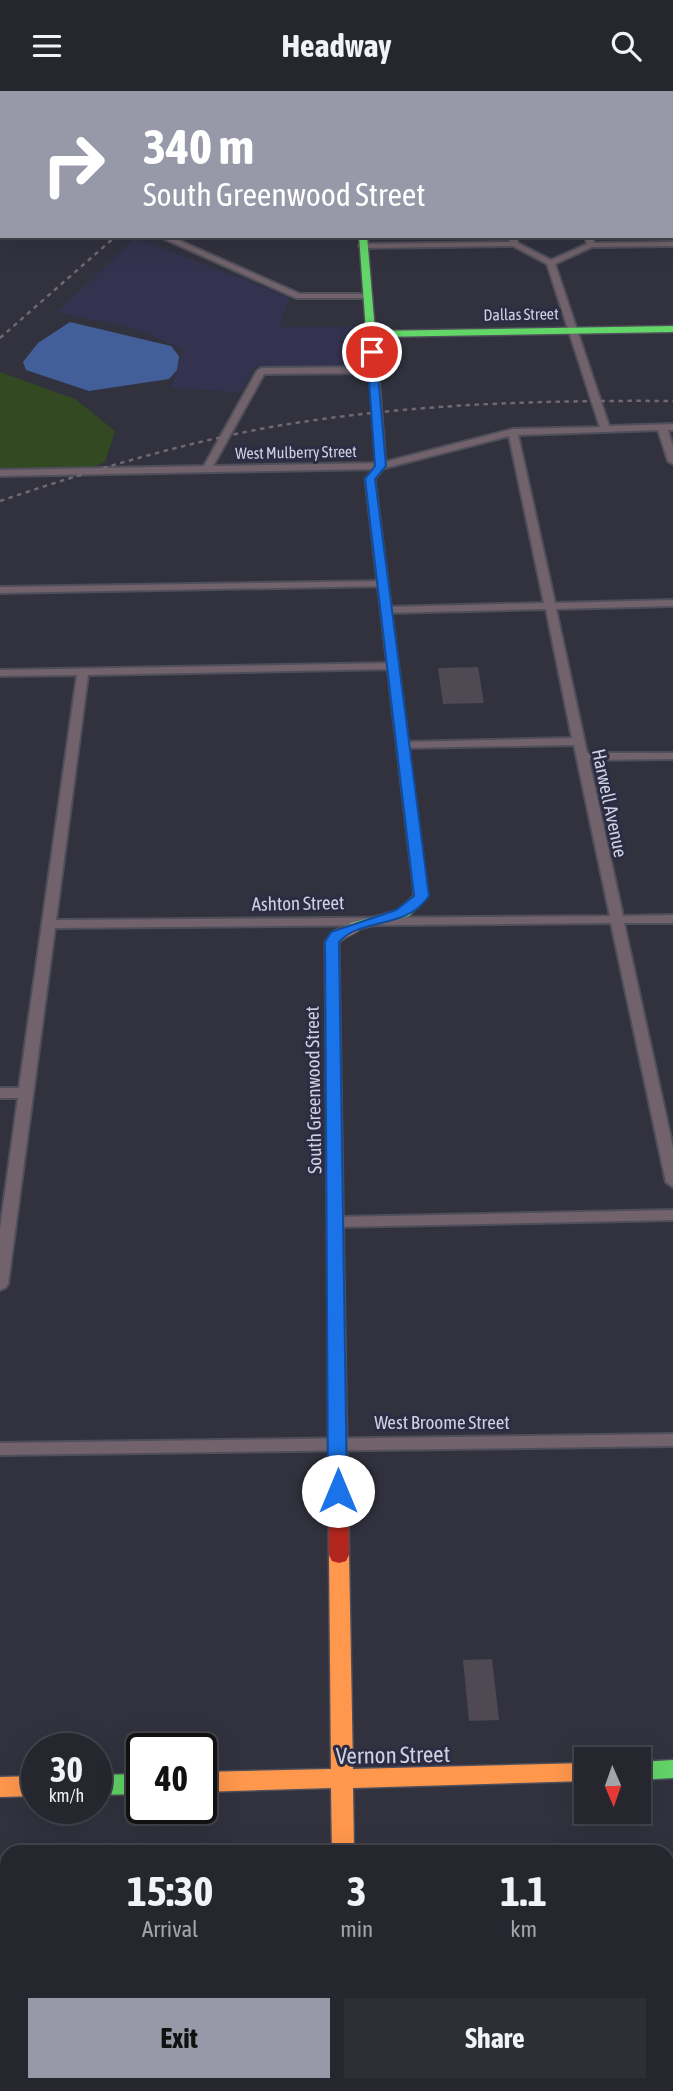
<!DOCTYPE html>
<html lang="en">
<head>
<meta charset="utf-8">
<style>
  body { margin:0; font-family:"Asap Condensed",sans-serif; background:#2e2e37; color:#f1f3f6; height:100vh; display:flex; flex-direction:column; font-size:26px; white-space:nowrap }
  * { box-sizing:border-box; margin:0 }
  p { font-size:23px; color:#a4a5aa }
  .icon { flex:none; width:38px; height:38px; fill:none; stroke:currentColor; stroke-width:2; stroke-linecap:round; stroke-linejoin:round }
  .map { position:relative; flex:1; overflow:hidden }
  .sheet { position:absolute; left:0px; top:1754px; width:674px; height:247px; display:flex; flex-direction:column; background:#26262f; border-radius:21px 21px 0 0; box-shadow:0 7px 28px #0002,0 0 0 2px #42434b }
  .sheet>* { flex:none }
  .hud { position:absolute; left:0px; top:0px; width:674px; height:147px; box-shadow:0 7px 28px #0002,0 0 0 2px #42434b; background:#9899a8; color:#fff; overflow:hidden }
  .needle { width:46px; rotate:178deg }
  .tools { position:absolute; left:574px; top:1656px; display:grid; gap:14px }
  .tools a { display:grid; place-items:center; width:77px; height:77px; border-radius:0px; background:#26262f; box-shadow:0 7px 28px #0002,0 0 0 2px #42434b; font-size:35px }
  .speed { position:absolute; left:21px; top:1642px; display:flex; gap:14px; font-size:35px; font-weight:700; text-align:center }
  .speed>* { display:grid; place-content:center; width:91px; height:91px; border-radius:50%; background:#26262f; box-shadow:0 7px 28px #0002,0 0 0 2px #42434b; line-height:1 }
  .speed small { font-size:18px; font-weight:400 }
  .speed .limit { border:4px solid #111; border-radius:10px; background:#fff; color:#111 }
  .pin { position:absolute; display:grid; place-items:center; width:60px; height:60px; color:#fff; margin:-30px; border:4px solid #fff; border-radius:50%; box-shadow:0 2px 7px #0007 }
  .me { position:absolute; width:77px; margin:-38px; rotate:0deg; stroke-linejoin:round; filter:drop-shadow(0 0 5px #0008) }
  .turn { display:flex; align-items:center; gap:24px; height:147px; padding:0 28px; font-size:32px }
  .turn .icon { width:91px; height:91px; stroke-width:2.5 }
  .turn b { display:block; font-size:49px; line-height:60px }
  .eta { display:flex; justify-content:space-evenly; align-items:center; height:119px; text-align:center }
  .eta b { font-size:42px; font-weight:700; line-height:49px }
  .button { display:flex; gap:14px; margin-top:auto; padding:14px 28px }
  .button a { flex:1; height:80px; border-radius:0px; background:#9899a8; color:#111; font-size:28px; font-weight:700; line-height:80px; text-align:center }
  .button a+a { background:#2e2e37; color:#f1f3f6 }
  header { display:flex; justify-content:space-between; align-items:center; height:91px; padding:0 28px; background:#26262f; font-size:32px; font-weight:700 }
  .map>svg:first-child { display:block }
  .built { fill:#33334f }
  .green { fill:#334921 }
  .water { fill:#425f9a }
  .building { fill:#4e4952 }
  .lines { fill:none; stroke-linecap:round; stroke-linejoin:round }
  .street-casing { stroke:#4f4f5b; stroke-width:4 }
  .fast-casing { stroke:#4f4f5b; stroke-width:3 }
  .slow-casing { stroke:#4f4f5b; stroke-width:3 }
  .jam-casing { stroke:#4f4f5b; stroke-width:3 }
  .street { fill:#71626b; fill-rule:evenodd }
  .fast { fill:#63d668; fill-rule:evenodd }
  .slow { fill:#ff974d; fill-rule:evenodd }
  .jam { fill:#b3261e; fill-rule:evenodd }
  .rail { stroke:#70676f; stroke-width:2.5; stroke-dasharray:4.5 4.5; stroke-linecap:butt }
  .route { fill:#1a73e8; stroke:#114b97; stroke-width:2 }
  .labels { text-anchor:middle; stroke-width:6; stroke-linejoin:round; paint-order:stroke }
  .far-street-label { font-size:16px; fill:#cfd0e0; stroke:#2c2d45 }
  .street-label { font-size:19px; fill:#cfd0e0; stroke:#2c2d45 }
  .near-street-label { font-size:23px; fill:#cfd0e0; stroke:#2c2d45 }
</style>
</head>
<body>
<header><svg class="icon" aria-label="menu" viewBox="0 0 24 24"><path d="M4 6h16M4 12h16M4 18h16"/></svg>Headway<svg class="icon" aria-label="search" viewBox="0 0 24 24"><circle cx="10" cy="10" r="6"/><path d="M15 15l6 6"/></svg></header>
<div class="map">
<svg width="673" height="2000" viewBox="0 0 673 2000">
  <rect width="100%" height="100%" fill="#32323f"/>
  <polygon class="built" points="135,147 289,206 279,236 356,236 363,275 255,276 240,301 171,297 183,258 136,238 58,221"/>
  <polygon class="green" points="0,281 75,308 115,340 105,371 93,376 0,378"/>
  <polygon class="water" points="70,231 171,255 179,265 177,279 169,288 89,300 26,279 23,271 38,252"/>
  <g class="building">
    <polygon points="478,576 484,612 443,613 438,577"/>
    <polygon points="492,1568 499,1629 469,1630 463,1569"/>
  </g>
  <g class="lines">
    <g class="street-casing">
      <g id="street">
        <polygon points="141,0 148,0 149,2 142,2"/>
        <polygon points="234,0 241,0 233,2"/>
        <polygon points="308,0 315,0 307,2"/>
        <rect x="397" y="0" width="6" height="2"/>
        <polygon points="663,0 669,0 670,2 663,2"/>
        <rect x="672" y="13" width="1" height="7"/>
        <rect x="672" y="84" width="1" height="4"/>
        <rect x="0" y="113" width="2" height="4"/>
        <polygon points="158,145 169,145 300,203 368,203 372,205 368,207 296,207"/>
        <polygon points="510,145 516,145 518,152 551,169 587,153 585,145 593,145 594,152 673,151 673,155 592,156 555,173 609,335 673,333 673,339 668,339 673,356 673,373 668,370 658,339 518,344 555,512 673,509 673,515 556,518 587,662 673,662 673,668 589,669 623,825 673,824 673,832 624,832 673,1057 673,1096 666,1091 611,832 55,837 8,1193 5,1197 0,1199 0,1138 18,1007 0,1007 0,997 19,997 77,584 0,585 0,579 393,572 398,575 393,578 88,584 56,829 610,825 574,654 403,657 397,654 403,651 572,647 546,518 386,522 381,519 386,516 544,512 509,345 381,378 0,385 0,379 204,375 257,280 261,277 373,276 377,279 373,282 264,283 213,375 381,372 513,338 600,336 547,173 513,155 363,157 359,155 363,153 510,151"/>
        <polygon points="383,490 388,493 387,495 0,502 0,496"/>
        <polygon points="673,1119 673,1129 335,1136 330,1135 328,1131 330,1127 335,1126"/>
        <polygon points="673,1343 673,1355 0,1364 0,1352"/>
      </g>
    </g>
    <g class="fast-casing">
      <g id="fast">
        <rect x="346" y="0" width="8" height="2"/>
        <polygon points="359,145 367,145 375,240 673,235 673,241 376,246 386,375 375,388 428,805 409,825 356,839 351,838 349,835 351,832 399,819 414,804 365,388 376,375"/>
        <polygon points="673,1669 673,1687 639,1689 639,1671"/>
        <polygon points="142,1683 142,1703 96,1704 96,1684"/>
        <rect x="667" y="1914" width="6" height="22"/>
        <polygon points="7,1932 7,1954 0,1955 0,1933"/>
      </g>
    </g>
    <g class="slow-casing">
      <g id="slow">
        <path d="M356,831l5,1 2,3c-6,8 -17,9 -24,17l7,441 -3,5 -6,2 -6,-2 -3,-5 -3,-442 9,-11z"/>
        <polygon points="339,1456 346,1458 349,1464 353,1678 586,1672 586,1690 353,1697 354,1760 332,1760 331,1697 201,1701 201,1681 331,1678 329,1464 332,1458"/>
        <polygon points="37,1685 37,1705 0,1706 0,1686"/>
        <rect x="335" y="1993" width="24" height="7"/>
      </g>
    </g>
    <g class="jam-casing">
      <polygon id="jam" points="337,1286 343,1288 346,1293 349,1464 346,1470 339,1472 332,1470 329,1464 328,1293 331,1288"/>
    </g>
    <use href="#street" class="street"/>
    <use href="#fast" class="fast"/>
    <use href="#slow" class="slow"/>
    <use href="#jam" class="jam"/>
    <g class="rail">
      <polyline points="277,2 279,0"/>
      <polyline points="0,247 116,145"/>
      <path d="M0,410c89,-30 179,-57 271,-74 133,-23 267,-27 402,-26"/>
    </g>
  </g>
  <path class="route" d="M372,258l4,3 10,114 -11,13 54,417c-23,34 -67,21 -90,46l8,549 -3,5h-13l-3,-5 -3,-549 6,-10 65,-22 18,-14 -49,-417 10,-13 -8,-114z"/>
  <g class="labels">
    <g class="far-street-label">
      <text transform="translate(521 223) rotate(-1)" y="6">Dallas Street</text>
      <text transform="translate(296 361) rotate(-1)" y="6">West Mulberry Street</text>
    </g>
    <g class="street-label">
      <text transform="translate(610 712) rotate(78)" y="7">Harwell Avenue</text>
      <text transform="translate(298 812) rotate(-1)" y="7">Ashton Street</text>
      <text transform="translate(313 999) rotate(-91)" y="7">South Greenwood Street</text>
      <text x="442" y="1338">West Broome Street</text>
    </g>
    <g class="near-street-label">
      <text transform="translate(393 1664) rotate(-1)" y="8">Vernon Street</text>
    </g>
  </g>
</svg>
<div class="tools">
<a><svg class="needle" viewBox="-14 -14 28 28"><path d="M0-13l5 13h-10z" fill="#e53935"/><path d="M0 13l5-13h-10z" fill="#a4a5aa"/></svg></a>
</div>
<div class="speed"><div>30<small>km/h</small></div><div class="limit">40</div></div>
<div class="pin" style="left:372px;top:261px;background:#d93025"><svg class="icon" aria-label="arrive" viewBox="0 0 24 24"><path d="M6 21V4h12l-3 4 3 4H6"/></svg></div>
<svg class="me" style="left:338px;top:1400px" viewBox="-20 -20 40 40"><circle r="19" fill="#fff"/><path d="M0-13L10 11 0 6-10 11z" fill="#1a73e8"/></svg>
<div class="hud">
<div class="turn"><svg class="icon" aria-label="right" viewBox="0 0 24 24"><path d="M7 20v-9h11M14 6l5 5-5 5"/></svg><div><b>340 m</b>South Greenwood Street</div></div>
</div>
<section class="sheet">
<div class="eta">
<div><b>15:30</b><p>Arrival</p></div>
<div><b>3</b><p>min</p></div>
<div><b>1.1</b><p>km</p></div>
</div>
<div class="button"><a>Exit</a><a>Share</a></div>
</section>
</div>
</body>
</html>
